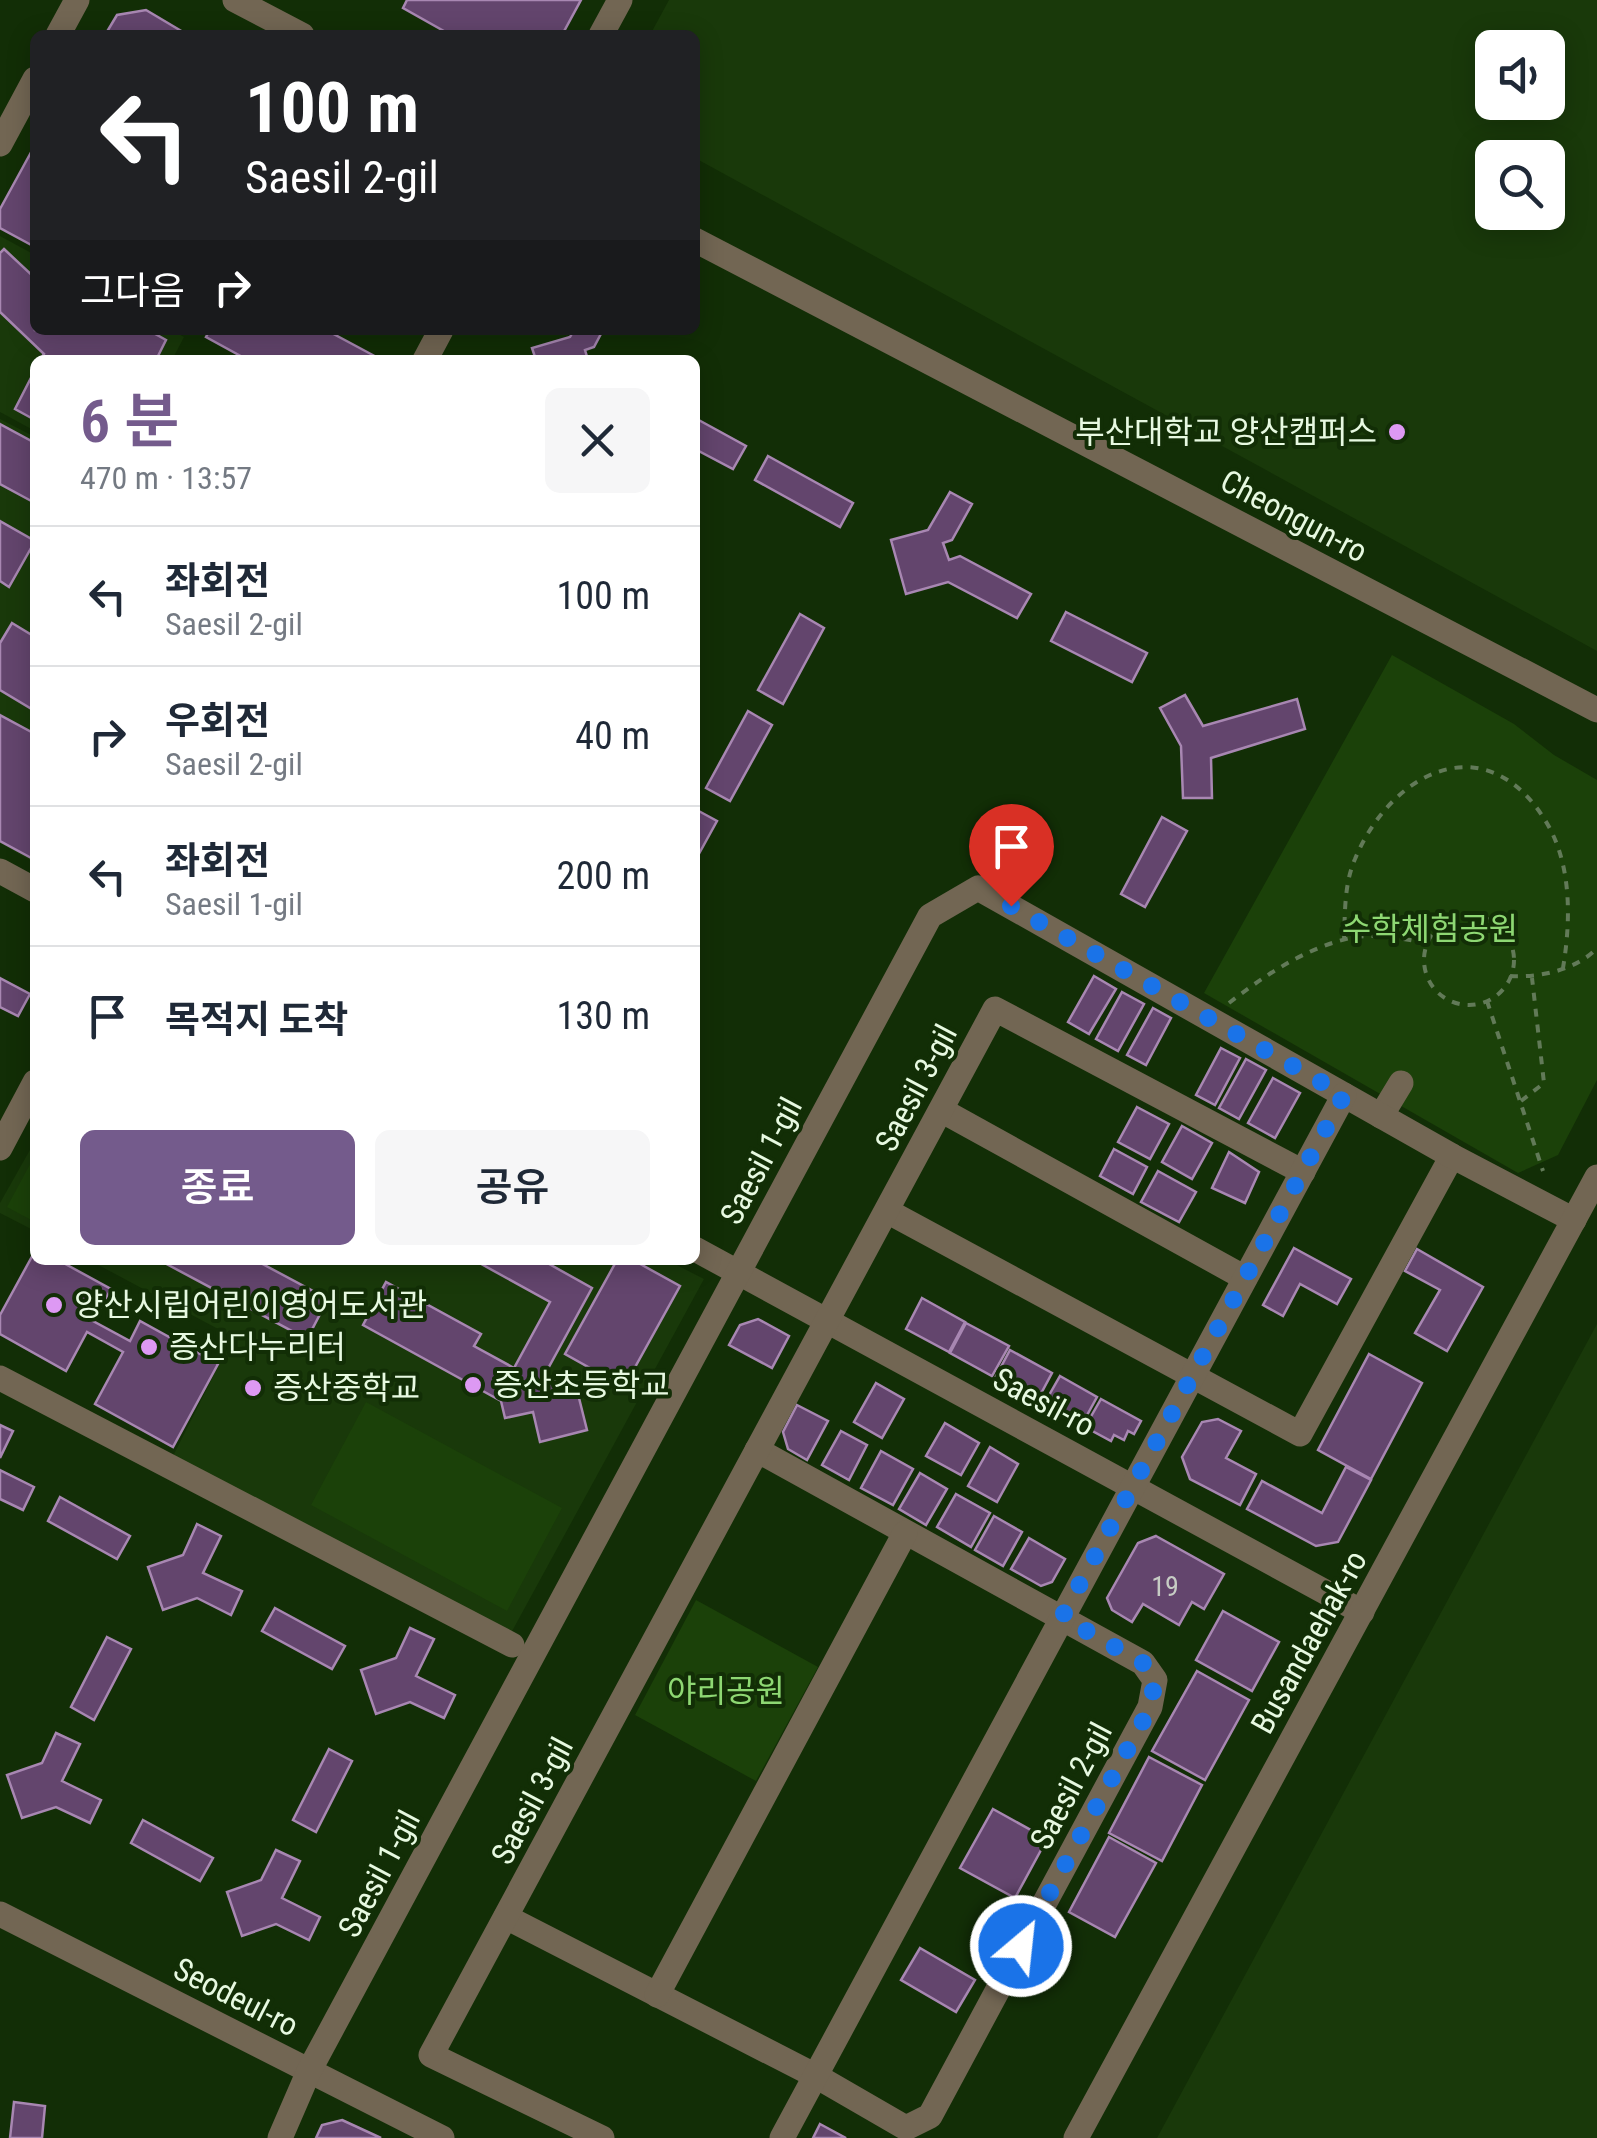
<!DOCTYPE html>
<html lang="ko">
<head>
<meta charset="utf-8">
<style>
  body { margin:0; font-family:"Roboto Condensed","Noto Sans KR",sans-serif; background:#f6f6f7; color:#1f2937; height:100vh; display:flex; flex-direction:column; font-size:38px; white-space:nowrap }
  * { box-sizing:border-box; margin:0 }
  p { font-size:32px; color:#747a83 }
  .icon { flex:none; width:55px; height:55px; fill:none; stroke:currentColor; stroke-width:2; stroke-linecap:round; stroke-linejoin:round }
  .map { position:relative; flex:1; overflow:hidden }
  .drawer { position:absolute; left:30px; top:355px; width:670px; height:910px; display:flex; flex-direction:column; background:#fff; border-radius:15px; box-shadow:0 5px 25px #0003 }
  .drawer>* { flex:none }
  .top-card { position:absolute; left:30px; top:30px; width:670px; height:305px; border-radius:15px; box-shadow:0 5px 25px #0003; background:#202124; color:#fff; overflow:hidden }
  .tools { position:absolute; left:1475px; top:30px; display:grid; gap:20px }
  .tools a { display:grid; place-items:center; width:90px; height:90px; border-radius:15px; background:#fff; box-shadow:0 5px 25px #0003; font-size:50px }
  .pin { position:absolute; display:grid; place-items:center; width:85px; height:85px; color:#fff; margin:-102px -42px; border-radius:50% 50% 50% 0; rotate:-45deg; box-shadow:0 0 10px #0007 }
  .pin .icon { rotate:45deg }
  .me { position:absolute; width:110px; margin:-55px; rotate:28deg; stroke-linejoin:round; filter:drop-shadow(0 0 8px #0008) }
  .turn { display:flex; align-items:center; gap:35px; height:210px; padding:0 50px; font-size:45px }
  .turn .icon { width:130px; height:130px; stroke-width:2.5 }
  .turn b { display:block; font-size:70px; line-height:85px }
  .then { display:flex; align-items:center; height:95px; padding:0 50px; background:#0003; gap:20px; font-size:38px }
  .round { display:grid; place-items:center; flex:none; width:105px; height:105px; border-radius:15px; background:#f6f6f7 }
  .summary { display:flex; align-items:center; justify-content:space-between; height:170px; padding:0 50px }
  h1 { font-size:60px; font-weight:600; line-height:75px; color:#745b8c }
  .button { display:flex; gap:20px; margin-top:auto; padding:20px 50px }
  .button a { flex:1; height:115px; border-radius:15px; background:#745b8c; color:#fff; font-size:40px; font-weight:600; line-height:115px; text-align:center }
  .button a+a { background:#f6f6f7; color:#1f2937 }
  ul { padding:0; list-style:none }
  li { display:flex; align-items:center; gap:30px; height:140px; padding:0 50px; border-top:2px solid #e0e1e3 }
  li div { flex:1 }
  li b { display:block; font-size:38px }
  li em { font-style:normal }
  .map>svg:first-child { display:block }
  .built { fill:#19390a; fill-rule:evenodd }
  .green { fill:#1b4109 }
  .building { fill:#63456d; stroke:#a887b2; stroke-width:2.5 }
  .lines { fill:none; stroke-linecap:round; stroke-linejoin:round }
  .path { stroke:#627a58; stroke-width:4; stroke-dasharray:8 8; stroke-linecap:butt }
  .minor { stroke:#726653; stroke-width:25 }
  .route { stroke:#1a73e8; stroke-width:18; stroke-dasharray:0 32.4 }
  .poi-dot { fill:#dd99f3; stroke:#122e06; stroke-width:4 }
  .labels { text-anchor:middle; stroke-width:8; stroke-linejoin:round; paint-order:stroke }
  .number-label { font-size:28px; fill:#c6ccc4 }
  .poi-label { font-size:32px; fill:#e7f9e1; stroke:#122e06; text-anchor:start }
  .street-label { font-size:32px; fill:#e7f9e1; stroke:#122e06 }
  .park-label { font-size:32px; fill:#8ed873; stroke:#122e06 }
</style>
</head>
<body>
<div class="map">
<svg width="1597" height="2138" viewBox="0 0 1597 2138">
  <rect width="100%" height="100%" fill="#122e06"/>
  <g class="built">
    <path d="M669,0h928v651l-902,-493v-123h-45zM1492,48h56v54h-56zM1492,158h56v54h-56z"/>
    <polygon points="0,236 35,255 35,330 171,330 184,337 172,360 35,360 35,431 0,412"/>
    <polygon points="0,419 35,437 35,863 0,843"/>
    <polygon points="35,1141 35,1231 0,1213 0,1203"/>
    <polygon points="89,1260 667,1260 704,1279 510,1635 173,1456 233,1337"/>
    <polygon points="1597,1324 1597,2138 1157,2138"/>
  </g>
  <g class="green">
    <polygon points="1392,655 1514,724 1554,755 1597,780 1597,1080 1558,1155 1518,1173 1204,993"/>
    <polygon points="35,1155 35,1222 7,1207"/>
    <polygon points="366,1402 562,1508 507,1611 311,1505"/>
    <polygon points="696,1600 818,1667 756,1781 635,1715"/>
  </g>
  <g class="building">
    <polygon points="407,0 581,0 562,35 451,35 403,8"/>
    <polygon points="146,10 188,35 105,35 117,15"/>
    <polygon points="35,145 35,247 0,228 0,209"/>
    <polygon points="4,249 35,278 35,330 148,330 166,340 156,360 40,360 44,354 0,312 0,253"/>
    <polygon points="210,330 326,330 382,360 248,360 206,337"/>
    <polygon points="574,330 603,330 594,347 585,350 588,360 536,360 532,348 570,337"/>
    <polygon points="35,370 35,420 15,409"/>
    <polygon points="695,418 746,446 733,469 695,449"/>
    <polygon points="0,424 35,443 35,503 0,484"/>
    <polygon points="768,456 853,503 840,527 755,480"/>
    <polygon points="950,492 972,504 952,540 943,543 949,560 960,556 1031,594 1017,618 948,582 906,594 891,540 928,530"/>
    <polygon points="0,521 35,541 9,587 0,581"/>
    <polygon points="1066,612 1147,653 1132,682 1051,641"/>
    <polygon points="800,614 824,628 783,704 758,690"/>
    <polygon points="12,623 35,637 35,711 0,690 0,643"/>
    <polygon points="1185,695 1203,726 1297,699 1305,729 1211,758 1212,798 1183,798 1181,746 1160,708"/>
    <polygon points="748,711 772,725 730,801 706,788"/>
    <polygon points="0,715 35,734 35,860 0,841"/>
    <polygon points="695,809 717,821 695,861"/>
    <polygon points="1162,817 1187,831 1145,907 1121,894"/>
    <polygon points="1094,976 1116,989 1089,1034 1068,1022"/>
    <polygon points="0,978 30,994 18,1016 0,1007"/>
    <polygon points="1122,992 1144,1004 1118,1051 1096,1039"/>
    <polygon points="1153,1008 1171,1018 1146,1065 1127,1055"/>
    <polygon points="1221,1048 1240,1058 1215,1105 1196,1095"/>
    <polygon points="1246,1059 1266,1070 1239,1119 1219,1108"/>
    <polygon points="1273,1078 1300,1093 1275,1138 1248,1123"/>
    <polygon points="1137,1107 1169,1124 1150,1159 1118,1142"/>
    <polygon points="1182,1126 1212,1143 1192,1179 1162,1162"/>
    <polygon points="1114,1149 1147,1167 1133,1194 1100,1176"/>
    <polygon points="1229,1152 1259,1172 1245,1203 1212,1188"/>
    <polygon points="1158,1171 1196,1192 1179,1222 1141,1202"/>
    <polygon points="1294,1248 1351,1279 1337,1304 1300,1284 1283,1316 1263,1305"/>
    <polygon points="1417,1249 1483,1287 1447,1351 1415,1333 1440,1290 1405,1271"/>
    <polygon points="35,1251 35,1260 58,1260 111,1289 93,1321 130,1341 140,1321 218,1364 173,1447 95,1404 123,1352 87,1332 66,1371 0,1334 0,1315"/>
    <polygon points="159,1260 255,1260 328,1299 307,1339"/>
    <polygon points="474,1260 542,1260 592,1288 544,1376 578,1394 587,1430 540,1442 533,1412 505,1418 501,1401 363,1325 386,1282 481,1334 474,1346 514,1368 550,1302"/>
    <polygon points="617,1260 633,1260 680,1286 624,1387 565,1354"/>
    <polygon points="922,1298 965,1322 949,1352 906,1329"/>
    <polygon points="758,1319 789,1336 772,1368 729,1345 740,1325"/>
    <polygon points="966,1323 1009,1346 992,1376 950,1353"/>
    <polygon points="1010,1350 1052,1373 1037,1401 995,1378"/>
    <polygon points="1369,1354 1422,1383 1371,1479 1318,1450"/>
    <polygon points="1060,1376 1097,1397 1081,1426 1044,1404"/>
    <polygon points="876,1383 904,1399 882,1438 854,1422"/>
    <polygon points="1101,1399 1141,1421 1134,1434 1128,1431 1124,1440 1114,1435 1111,1441 1085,1427"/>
    <polygon points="797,1405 828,1421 807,1460 788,1449 783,1432"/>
    <polygon points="1218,1419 1241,1431 1226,1458 1256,1474 1240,1505 1190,1479 1182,1457 1202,1422"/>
    <polygon points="945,1423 979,1443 961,1475 926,1456"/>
    <polygon points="0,1425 13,1431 0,1458"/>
    <polygon points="841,1431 867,1445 849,1480 822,1465"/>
    <polygon points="990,1447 1018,1464 997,1502 968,1486"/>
    <polygon points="881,1451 913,1469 893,1505 861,1488"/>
    <polygon points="1346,1467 1371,1480 1338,1542 1316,1546 1247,1509 1262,1481 1322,1513"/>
    <polygon points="0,1470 34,1487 23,1510 0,1499"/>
    <polygon points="920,1473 947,1489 926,1525 899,1509"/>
    <polygon points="956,1494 990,1513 971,1547 937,1527"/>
    <polygon points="60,1497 130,1536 117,1559 48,1521"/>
    <polygon points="994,1516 1022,1532 1003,1566 975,1550"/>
    <polygon points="197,1524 221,1536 203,1573 242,1591 231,1615 197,1598 163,1610 148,1567 183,1555"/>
    <polygon points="1156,1536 1224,1574 1204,1609 1192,1602 1179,1625 1143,1604 1132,1622 1112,1610 1107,1598 1138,1543"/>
    <polygon points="1029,1538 1065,1559 1052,1582 1041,1586 1011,1569"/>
    <polygon points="275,1608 345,1646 332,1669 262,1631"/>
    <polygon points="1223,1611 1279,1642 1252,1691 1196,1660"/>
    <polygon points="410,1628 434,1639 416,1676 455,1695 444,1718 410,1702 376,1714 361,1670 396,1658"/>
    <polygon points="107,1637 131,1649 94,1720 71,1707"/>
    <polygon points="1197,1671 1249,1700 1205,1780 1152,1751"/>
    <polygon points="56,1733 80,1744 62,1781 101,1800 90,1823 56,1807 22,1818 7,1775 42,1763"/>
    <polygon points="329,1749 352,1761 316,1832 293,1820"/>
    <polygon points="1149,1757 1202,1785 1162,1861 1109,1833"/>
    <polygon points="993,1809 1047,1839 1015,1898 960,1868"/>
    <polygon points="143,1820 213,1858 200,1881 131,1843"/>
    <polygon points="1109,1837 1156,1863 1115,1937 1069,1912"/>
    <polygon points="276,1850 300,1861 282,1898 320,1917 309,1940 276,1924 242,1936 227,1892 261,1880"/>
    <polygon points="920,1948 975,1980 956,2012 901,1980"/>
    <polygon points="14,2102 45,2106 42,2138 10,2138"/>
    <polygon points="342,2120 381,2138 316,2138 322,2125"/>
    <polygon points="820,2124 846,2138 813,2138"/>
  </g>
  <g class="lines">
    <g class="path">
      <circle cx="1469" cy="960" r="45"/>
      <path d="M1344,941c1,-27 0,-57 11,-82 36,-87 130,-135 190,-39 27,43 26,100 18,148"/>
      <path d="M1510,976c28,2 67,-6 87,-28"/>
      <polyline points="1487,1001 1543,1171"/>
      <path d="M1229,1003c36,-28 81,-58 127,-66 23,-3 48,2 71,6"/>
      <polyline points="1521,1101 1544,1083 1532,978"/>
    </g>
    <g class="minor">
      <polyline points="235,0 302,35"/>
      <polyline points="58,35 77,0"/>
      <polyline points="601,35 620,0"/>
      <polyline points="0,144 35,79"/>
      <polyline points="695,240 1597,710"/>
      <polyline points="425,360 441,330"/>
      <polyline points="0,871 35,890"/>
      <polyline points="941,1110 1245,1278"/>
      <polyline points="1381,1116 1401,1083"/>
      <polyline points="0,1148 35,1082"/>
      <polyline points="887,1211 1300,1434 1452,1156"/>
      <polyline points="695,1249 1362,1612"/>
      <polyline points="0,1378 512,1645"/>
      <polyline points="0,1914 442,2138"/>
      <polyline points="506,1917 816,2076 906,2128 930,2116 1150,1707 1155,1680 1143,1663 757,1450"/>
      <polyline points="657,1995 905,1533"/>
      <polyline points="280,2138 309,2071 930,916 978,888 1452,1156 1574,1220"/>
      <polyline points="602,2138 431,2055 995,1009 1303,1172"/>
      <polyline points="782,2138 1344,1095"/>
      <polyline points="1076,2138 1597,1177"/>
    </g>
  </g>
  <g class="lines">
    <polyline class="route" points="1011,906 1344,1095 1062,1617 1143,1663 1155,1680 1150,1708 1021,1946"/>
  </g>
  <g class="poi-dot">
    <circle cx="1397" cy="432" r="10"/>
    <circle cx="54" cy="1305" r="10"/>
    <circle cx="149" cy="1347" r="10"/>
    <circle cx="473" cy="1385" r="10"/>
    <circle cx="253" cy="1388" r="10"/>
  </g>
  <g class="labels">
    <g class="number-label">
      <text x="1165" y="1596">19</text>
    </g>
    <g class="poi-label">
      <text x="1377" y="443" text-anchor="end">부산대학교 양산캠퍼스</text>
      <text x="74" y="1316">양산시립어린이영어도서관</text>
      <text x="169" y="1358">증산다누리터</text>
      <text x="493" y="1396">증산초등학교</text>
      <text x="273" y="1399">증산중학교</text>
    </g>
    <g class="street-label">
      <text transform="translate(1294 516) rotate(28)" y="11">Cheongun-ro</text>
      <text transform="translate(916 1088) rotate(-62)" y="11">Saesil 3-gil</text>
      <text transform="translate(761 1161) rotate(-62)" y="11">Saesil 1-gil</text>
      <text transform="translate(1044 1402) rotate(28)" y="11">Saesil-ro</text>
      <text transform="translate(1309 1642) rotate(-61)" y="11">Busandaehak-ro</text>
      <text transform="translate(1071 1786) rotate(-62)" y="11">Saesil 2-gil</text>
      <text transform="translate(532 1801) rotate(-62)" y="11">Saesil 3-gil</text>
      <text transform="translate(379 1874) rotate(-62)" y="11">Saesil 1-gil</text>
      <text transform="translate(236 1997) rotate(27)" y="11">Seodeul-ro</text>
    </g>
    <g class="park-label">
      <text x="1430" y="940">수학체험공원</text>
      <text x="726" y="1702">야리공원</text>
    </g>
  </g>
</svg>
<div class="tools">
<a><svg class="icon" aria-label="sound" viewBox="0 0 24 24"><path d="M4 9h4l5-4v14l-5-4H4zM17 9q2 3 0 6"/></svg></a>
<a><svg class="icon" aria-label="search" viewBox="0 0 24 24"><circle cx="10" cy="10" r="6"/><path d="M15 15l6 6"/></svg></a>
</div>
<div class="pin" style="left:1011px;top:906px;background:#d93025"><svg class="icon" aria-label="arrive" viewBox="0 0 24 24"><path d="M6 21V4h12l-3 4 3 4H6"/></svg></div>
<svg class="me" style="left:1021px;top:1946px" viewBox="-20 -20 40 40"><circle r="17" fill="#1a73e8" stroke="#fff" stroke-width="3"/><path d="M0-11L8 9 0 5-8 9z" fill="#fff"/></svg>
<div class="top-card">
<div class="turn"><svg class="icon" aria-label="left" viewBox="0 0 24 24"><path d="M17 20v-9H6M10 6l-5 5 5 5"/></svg><div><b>100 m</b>Saesil 2-gil</div></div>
<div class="then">그다음<svg class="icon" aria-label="right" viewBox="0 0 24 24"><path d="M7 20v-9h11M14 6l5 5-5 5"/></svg></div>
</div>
<section class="drawer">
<div class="summary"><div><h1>6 분</h1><p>470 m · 13:57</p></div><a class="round"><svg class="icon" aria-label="close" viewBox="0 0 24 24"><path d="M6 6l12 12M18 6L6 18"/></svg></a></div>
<ul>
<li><svg class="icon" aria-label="left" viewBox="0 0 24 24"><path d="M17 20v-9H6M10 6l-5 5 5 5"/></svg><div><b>좌회전</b><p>Saesil 2-gil</p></div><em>100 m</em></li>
<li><svg class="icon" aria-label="right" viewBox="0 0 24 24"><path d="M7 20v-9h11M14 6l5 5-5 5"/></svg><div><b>우회전</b><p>Saesil 2-gil</p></div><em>40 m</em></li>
<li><svg class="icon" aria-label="left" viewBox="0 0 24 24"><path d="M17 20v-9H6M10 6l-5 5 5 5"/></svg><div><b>좌회전</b><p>Saesil 1-gil</p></div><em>200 m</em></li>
<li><svg class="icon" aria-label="arrive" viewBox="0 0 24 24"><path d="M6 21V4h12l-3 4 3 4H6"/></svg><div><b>목적지 도착</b></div><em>130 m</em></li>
</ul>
<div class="button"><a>종료</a><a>공유</a></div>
</section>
</div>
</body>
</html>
